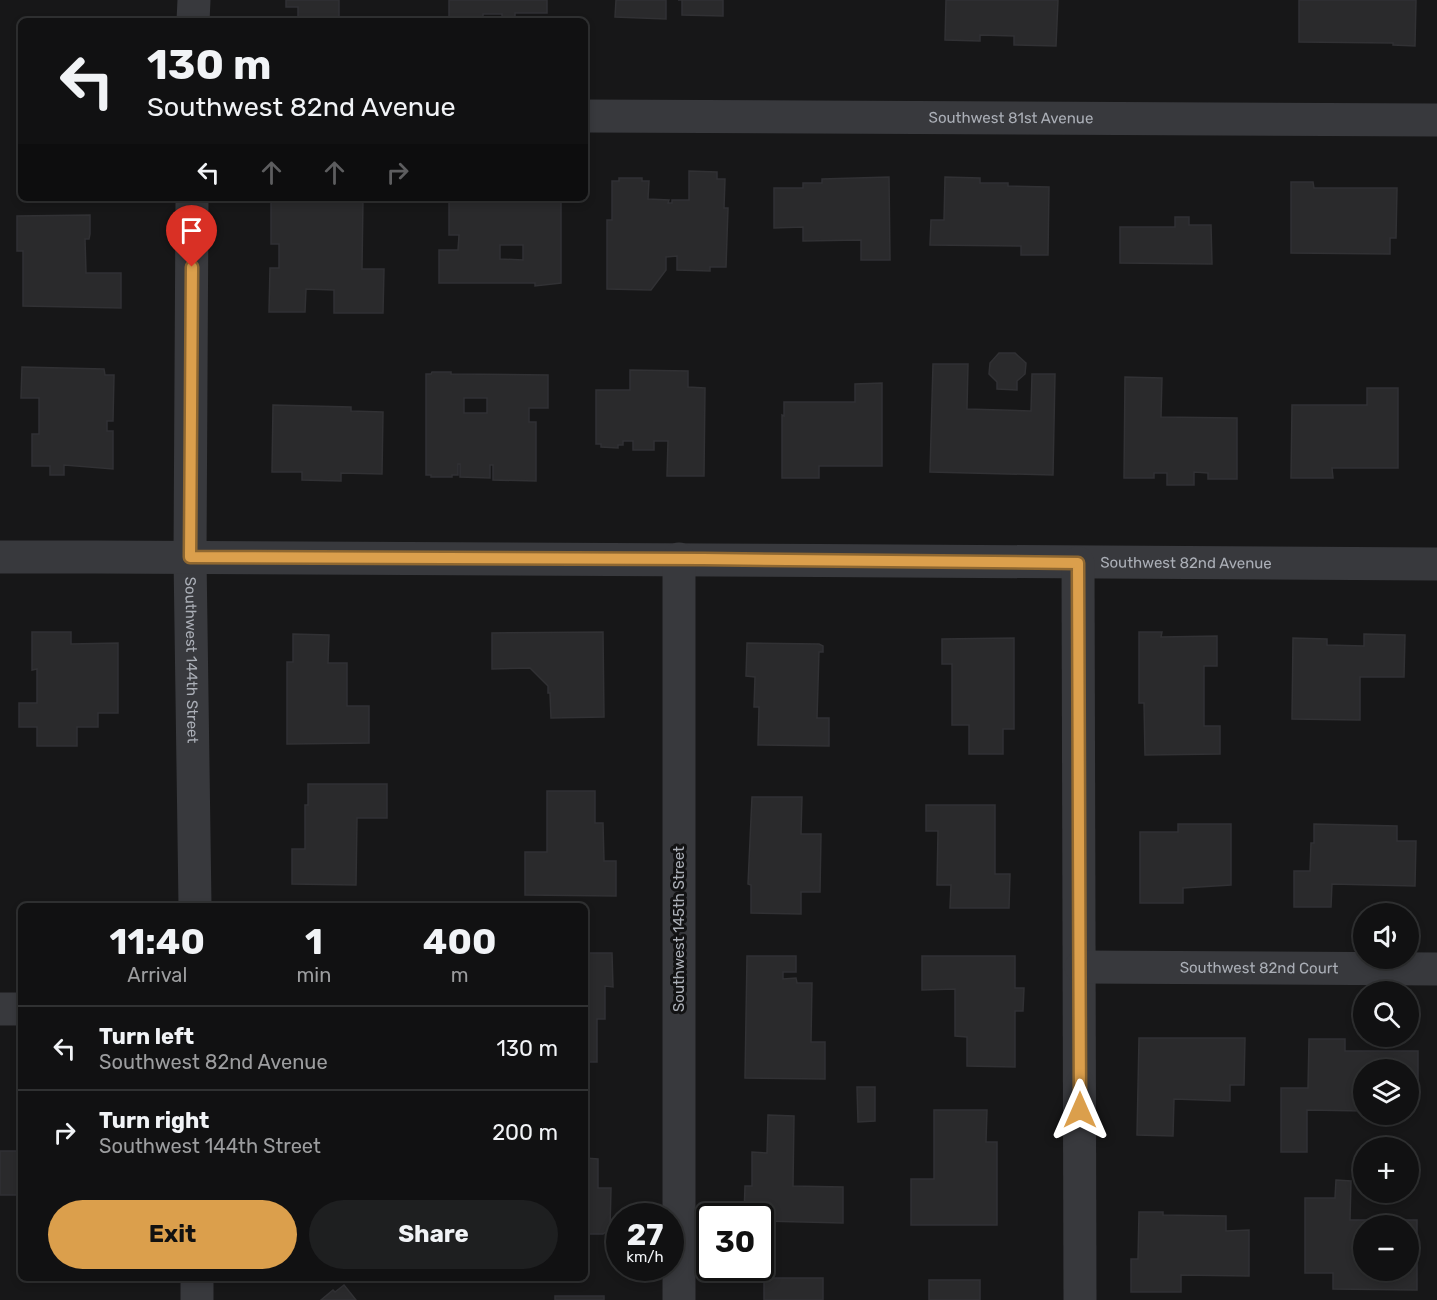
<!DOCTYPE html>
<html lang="en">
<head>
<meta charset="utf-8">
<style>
  body { margin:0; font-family:Rubik,sans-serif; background:#1e1f20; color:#f1f3f6; height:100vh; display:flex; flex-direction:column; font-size:22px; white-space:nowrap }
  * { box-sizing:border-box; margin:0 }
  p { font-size:20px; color:#9c9d9f }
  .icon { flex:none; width:33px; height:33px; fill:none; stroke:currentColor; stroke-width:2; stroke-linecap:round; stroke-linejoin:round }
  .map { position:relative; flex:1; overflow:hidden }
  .details { position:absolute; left:18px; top:903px; width:570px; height:378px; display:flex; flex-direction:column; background:#111112; border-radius:9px; box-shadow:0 3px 9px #0003,0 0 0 2px #303132 }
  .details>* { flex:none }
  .top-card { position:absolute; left:18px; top:18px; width:570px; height:183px; border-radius:9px; box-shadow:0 3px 9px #0003,0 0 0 2px #303132; background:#111112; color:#f1f3f6; overflow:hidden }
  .buttons { position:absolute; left:1353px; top:903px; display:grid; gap:12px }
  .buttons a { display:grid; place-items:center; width:66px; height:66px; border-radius:50%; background:#111112; box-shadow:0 3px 9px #0003,0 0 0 2px #303132; font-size:30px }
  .speed { position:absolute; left:606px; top:1203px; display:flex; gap:12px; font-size:30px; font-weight:700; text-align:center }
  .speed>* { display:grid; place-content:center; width:78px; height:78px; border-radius:50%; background:#111112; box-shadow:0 3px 9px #0003,0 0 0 2px #303132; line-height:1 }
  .speed small { font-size:15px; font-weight:400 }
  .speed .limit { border:3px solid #111; border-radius:9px; background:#fff; color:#111 }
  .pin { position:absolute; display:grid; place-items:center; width:51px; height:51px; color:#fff; margin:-62px -26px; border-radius:50% 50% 50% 0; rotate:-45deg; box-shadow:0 0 6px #0007 }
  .pin .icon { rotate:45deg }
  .me { position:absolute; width:66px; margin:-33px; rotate:0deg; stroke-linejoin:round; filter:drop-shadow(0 0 4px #0008) }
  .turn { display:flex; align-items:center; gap:21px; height:126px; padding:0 30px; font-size:27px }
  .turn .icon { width:78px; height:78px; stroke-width:2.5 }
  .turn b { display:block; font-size:42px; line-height:51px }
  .lanes { display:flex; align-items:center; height:57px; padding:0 30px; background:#0003; justify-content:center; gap:30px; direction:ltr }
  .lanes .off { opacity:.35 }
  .eta { display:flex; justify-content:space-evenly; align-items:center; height:102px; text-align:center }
  .eta b { font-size:36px; font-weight:700; line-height:42px }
  .action { display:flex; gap:12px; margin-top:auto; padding:12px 30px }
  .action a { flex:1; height:69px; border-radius:36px; background:#db9f4c; color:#111; font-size:24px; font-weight:700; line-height:69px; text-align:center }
  .action a+a { background:#1e1f20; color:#f1f3f6 }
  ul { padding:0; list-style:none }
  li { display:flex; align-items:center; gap:18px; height:84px; padding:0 30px; border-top:2px solid #303132 }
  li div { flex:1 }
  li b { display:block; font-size:22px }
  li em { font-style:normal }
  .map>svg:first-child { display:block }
  .building { fill:#2a2a2c; stroke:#313134; stroke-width:1.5; fill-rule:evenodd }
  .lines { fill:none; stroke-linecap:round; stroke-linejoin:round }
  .minor { stroke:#38393d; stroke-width:33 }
  .route-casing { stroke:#8e6731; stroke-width:15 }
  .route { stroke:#db9f4c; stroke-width:10 }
  .labels { text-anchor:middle; stroke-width:6; stroke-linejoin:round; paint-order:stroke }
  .street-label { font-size:15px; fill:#abafb7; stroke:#121213 }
</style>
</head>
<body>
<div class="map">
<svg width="1437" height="1300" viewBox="0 0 1437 1300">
  <rect width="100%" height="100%" fill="#171718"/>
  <g class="building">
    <polygon points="286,0 339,0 339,21 298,21 298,7 286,7"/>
    <polygon points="449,0 547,0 547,13 515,13 515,20 502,20 502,14 483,14 483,21 449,21"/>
    <polygon points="616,0 666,0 666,19 615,17"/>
    <polygon points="678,0 723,0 723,16 682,15 682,0"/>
    <polygon points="946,0 1058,0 1056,46 1014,45 1014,36 980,35 980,41 945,40"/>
    <polygon points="1299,0 1416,0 1415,46 1393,45 1393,43 1299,42"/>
    <polygon points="689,171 717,172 717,179 725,179 724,208 728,208 726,267 710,267 710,271 677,270 677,256 666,257 666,270 651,290 607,289 607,220 612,220 612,181 619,181 619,178 642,178 642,181 649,181 648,199 669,200 668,203 672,203 672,200 689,200"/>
    <polygon points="889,177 890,260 861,260 861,240 803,241 803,227 774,228 774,188 803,188 803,183 822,183 822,179"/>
    <polygon points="945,177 980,178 980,183 1008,183 1008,186 1049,187 1048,255 1021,255 1021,246 930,245 931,220 944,220"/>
    <polygon points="1291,182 1313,182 1314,188 1397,188 1396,238 1390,238 1390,254 1291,253"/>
    <polygon points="271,198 363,198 362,269 384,269 383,313 334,313 334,290 306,289 305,312 269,312 270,268 279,268 279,244 271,244"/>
    <path d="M449,198h112v85l-26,3v-3h-96v-33h19l1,-15h-10zM500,245h23v15l-23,-1z"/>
    <polygon points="90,215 90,234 89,239 85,239 86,273 121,273 121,308 23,306 23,251 17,251 17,216"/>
    <polygon points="1175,217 1189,217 1189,225 1211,225 1212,264 1120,263 1120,227 1175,227"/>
    <polygon points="999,353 1015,353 1026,363 1025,374 1017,381 1017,390 997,389 997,382 989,374 990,363"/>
    <polygon points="933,364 968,364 967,409 1031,411 1032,374 1055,374 1053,475 930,472"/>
    <polygon points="22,367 104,369 105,375 114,375 113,421 107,421 107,431 113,431 113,469 64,465 64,475 50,475 50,466 32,466 32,434 39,434 39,398 21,398"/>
    <polygon points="630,370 688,371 688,387 705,388 704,476 667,476 668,441 654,441 654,450 633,450 633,441 623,441 623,445 618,445 618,448 601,447 601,444 596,444 596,390 630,390"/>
    <path d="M432,372h19v2l97,1v33h-19v14h7v59l-43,-1v-15h-3v13l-30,-1v-13h-2v11h-6v2h-21v-2h-5v-101h5zM464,398h23v15h-23z"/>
    <polygon points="1125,377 1162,378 1161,417 1237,418 1237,479 1208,479 1208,473 1194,472 1194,485 1167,485 1167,473 1154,473 1154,478 1124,478"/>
    <polygon points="882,383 882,466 819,466 819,478 782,478 782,415 784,416 784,402 855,402 855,384"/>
    <polygon points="1367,388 1398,388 1398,468 1332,468 1333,478 1291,478 1292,405 1367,405"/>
    <polygon points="273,405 351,407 351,411 383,412 382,474 341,473 341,481 302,480 302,472 272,472"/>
    <polygon points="32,632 71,632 71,644 118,643 118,713 98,713 98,727 77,727 77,746 37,746 37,727 19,727 19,703 37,703 37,669 32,670"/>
    <polygon points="603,632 604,717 551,718 550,693 548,693 548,686 530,668 492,669 492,633"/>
    <polygon points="1139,632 1162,632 1161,637 1217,636 1217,666 1204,666 1204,726 1220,726 1220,754 1145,755 1144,703 1139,703"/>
    <polygon points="293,634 329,635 328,663 347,663 347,706 369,706 369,743 287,744 287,662 293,662"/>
    <polygon points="1364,634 1405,635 1404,677 1360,677 1360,720 1292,719 1293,638 1327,639 1327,645 1364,646"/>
    <polygon points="1014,638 1014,729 1003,729 1003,754 969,754 969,725 952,725 952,664 942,664 942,639"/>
    <polygon points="747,643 819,644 823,646 823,652 819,652 817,718 829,718 829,746 758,745 759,707 754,707 755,677 746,676"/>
    <polygon points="308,784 387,784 387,818 357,818 356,885 292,884 292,849 305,849 305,805 308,805"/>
    <polygon points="547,791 595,791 595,823 603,823 604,861 616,861 616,896 525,895 525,852 547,852"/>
    <polygon points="752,797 802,797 801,834 821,834 820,892 801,892 801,914 751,913 751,885 748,884"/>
    <polygon points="926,805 995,805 995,874 1010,874 1009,908 950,908 951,885 937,885 938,831 926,831"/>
    <polygon points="1178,824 1231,824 1231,885 1183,888 1183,903 1140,903 1140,832 1178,832"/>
    <polygon points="1314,824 1397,826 1397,841 1416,841 1415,886 1332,884 1331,907 1294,907 1294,871 1310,871 1311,843 1314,843"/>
    <polygon points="585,953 612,953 613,987 605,986 605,1019 597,1019 597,1062 585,1062"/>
    <polygon points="747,956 796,956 796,972 783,972 783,979 796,978 797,983 812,983 811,1042 825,1042 825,1079 745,1078"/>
    <polygon points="922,956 1015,956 1015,988 1024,988 1023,1011 1015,1011 1015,1067 967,1066 967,1037 955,1036 955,989 922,990"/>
    <polygon points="1139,1038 1245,1038 1244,1085 1230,1085 1230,1101 1174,1099 1173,1136 1137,1135"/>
    <polygon points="1309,1039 1345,1039 1345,1051 1418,1051 1418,1095 1408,1095 1408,1070 1364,1070 1364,1111 1307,1110 1307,1152 1281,1152 1281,1088 1308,1088"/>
    <polygon points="857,1087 875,1087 875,1121 858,1122"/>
    <polygon points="934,1110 987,1110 986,1142 997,1142 997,1225 911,1225 911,1179 934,1179"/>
    <polygon points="768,1115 794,1116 793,1186 843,1187 843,1223 760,1221 760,1216 744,1216 745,1186 752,1186 752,1152 767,1153"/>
    <rect x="0" y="1151" width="21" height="44"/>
    <polygon points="585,1158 598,1159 598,1188 611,1188 610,1229 603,1234 585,1234"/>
    <path d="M1336,1180l15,1 -1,39h67v70l-84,-1v-16h-28v-75h30zM1364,1226h44v44h-44z"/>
    <polygon points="1139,1212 1163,1212 1163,1215 1226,1216 1226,1231 1249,1230 1249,1276 1181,1275 1181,1292 1131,1292 1131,1259 1138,1259"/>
    <rect x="764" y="1278" width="59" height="22"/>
    <rect x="929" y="1280" width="51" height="20"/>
    <polygon points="344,1285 356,1300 321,1300 333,1290 335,1292"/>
    <rect x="555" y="1296" width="49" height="4"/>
  </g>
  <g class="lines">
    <g class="minor">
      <polyline points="193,21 194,0"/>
      <path id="s1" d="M585,116l852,4"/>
      <path id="s2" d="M192,198l-2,359 5,349"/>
      <path id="s3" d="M0,557c479,-1 958,6 1437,7"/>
      <polyline points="1078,563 1080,1300"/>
      <path id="s4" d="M1081,967l356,2"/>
      <polyline points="0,1009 21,1009"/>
      <polyline points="197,1278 197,1300"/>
      <polyline points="679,1300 679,559"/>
    </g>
  </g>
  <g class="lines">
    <g class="route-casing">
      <polyline id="route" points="192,267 190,557 703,559 1078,563 1080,1110"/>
    </g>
    <use href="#route" class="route"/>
  </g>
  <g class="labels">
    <g class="street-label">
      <text dy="5" stroke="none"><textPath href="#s1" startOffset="426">Southwest 81st Avenue</textPath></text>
      <text dy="5" stroke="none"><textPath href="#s3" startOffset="1186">Southwest 82nd Avenue</textPath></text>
      <text dy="5" stroke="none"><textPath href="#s2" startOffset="462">Southwest 144th Street</textPath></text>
      <text transform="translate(679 929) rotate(-90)" y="5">Southwest 145th Street</text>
      <text dy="5" stroke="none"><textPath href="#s4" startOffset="178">Southwest 82nd Court</textPath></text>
    </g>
  </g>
</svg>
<div class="buttons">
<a><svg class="icon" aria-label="sound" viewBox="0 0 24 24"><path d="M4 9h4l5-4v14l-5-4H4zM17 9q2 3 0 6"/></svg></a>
<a><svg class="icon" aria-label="search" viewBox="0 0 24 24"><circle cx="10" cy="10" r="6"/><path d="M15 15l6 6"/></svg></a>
<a><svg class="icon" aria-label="layers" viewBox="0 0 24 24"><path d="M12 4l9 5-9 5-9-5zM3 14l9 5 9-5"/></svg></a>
<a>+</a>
<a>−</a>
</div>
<div class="speed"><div>27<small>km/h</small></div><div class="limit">30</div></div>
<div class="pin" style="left:192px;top:267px;background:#d93025"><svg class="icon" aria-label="arrive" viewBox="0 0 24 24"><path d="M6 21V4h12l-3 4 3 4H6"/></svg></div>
<svg class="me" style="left:1080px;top:1110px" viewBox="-20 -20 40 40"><path d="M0-17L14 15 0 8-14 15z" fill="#db9f4c" stroke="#fff" stroke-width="4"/></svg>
<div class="top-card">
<div class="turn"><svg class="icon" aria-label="left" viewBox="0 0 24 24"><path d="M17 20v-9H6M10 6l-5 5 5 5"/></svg><div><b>130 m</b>Southwest 82nd Avenue</div></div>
<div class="lanes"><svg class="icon" aria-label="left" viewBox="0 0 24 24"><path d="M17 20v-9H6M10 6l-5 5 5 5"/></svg><svg class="icon off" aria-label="ahead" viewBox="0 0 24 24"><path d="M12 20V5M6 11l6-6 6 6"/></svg><svg class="icon off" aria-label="ahead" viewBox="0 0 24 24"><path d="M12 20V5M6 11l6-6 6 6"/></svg><svg class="icon off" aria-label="right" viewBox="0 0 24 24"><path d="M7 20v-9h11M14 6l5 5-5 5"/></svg></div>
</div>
<section class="details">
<div class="eta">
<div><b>11:40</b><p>Arrival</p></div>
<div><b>1</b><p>min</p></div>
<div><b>400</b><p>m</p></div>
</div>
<ul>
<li><svg class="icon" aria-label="left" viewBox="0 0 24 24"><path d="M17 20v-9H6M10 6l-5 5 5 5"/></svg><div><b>Turn left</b><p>Southwest 82nd Avenue</p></div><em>130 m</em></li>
<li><svg class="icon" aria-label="right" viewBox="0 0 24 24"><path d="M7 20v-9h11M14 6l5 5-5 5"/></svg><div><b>Turn right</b><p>Southwest 144th Street</p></div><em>200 m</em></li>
</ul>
<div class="action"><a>Exit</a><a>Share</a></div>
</section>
</div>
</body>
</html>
